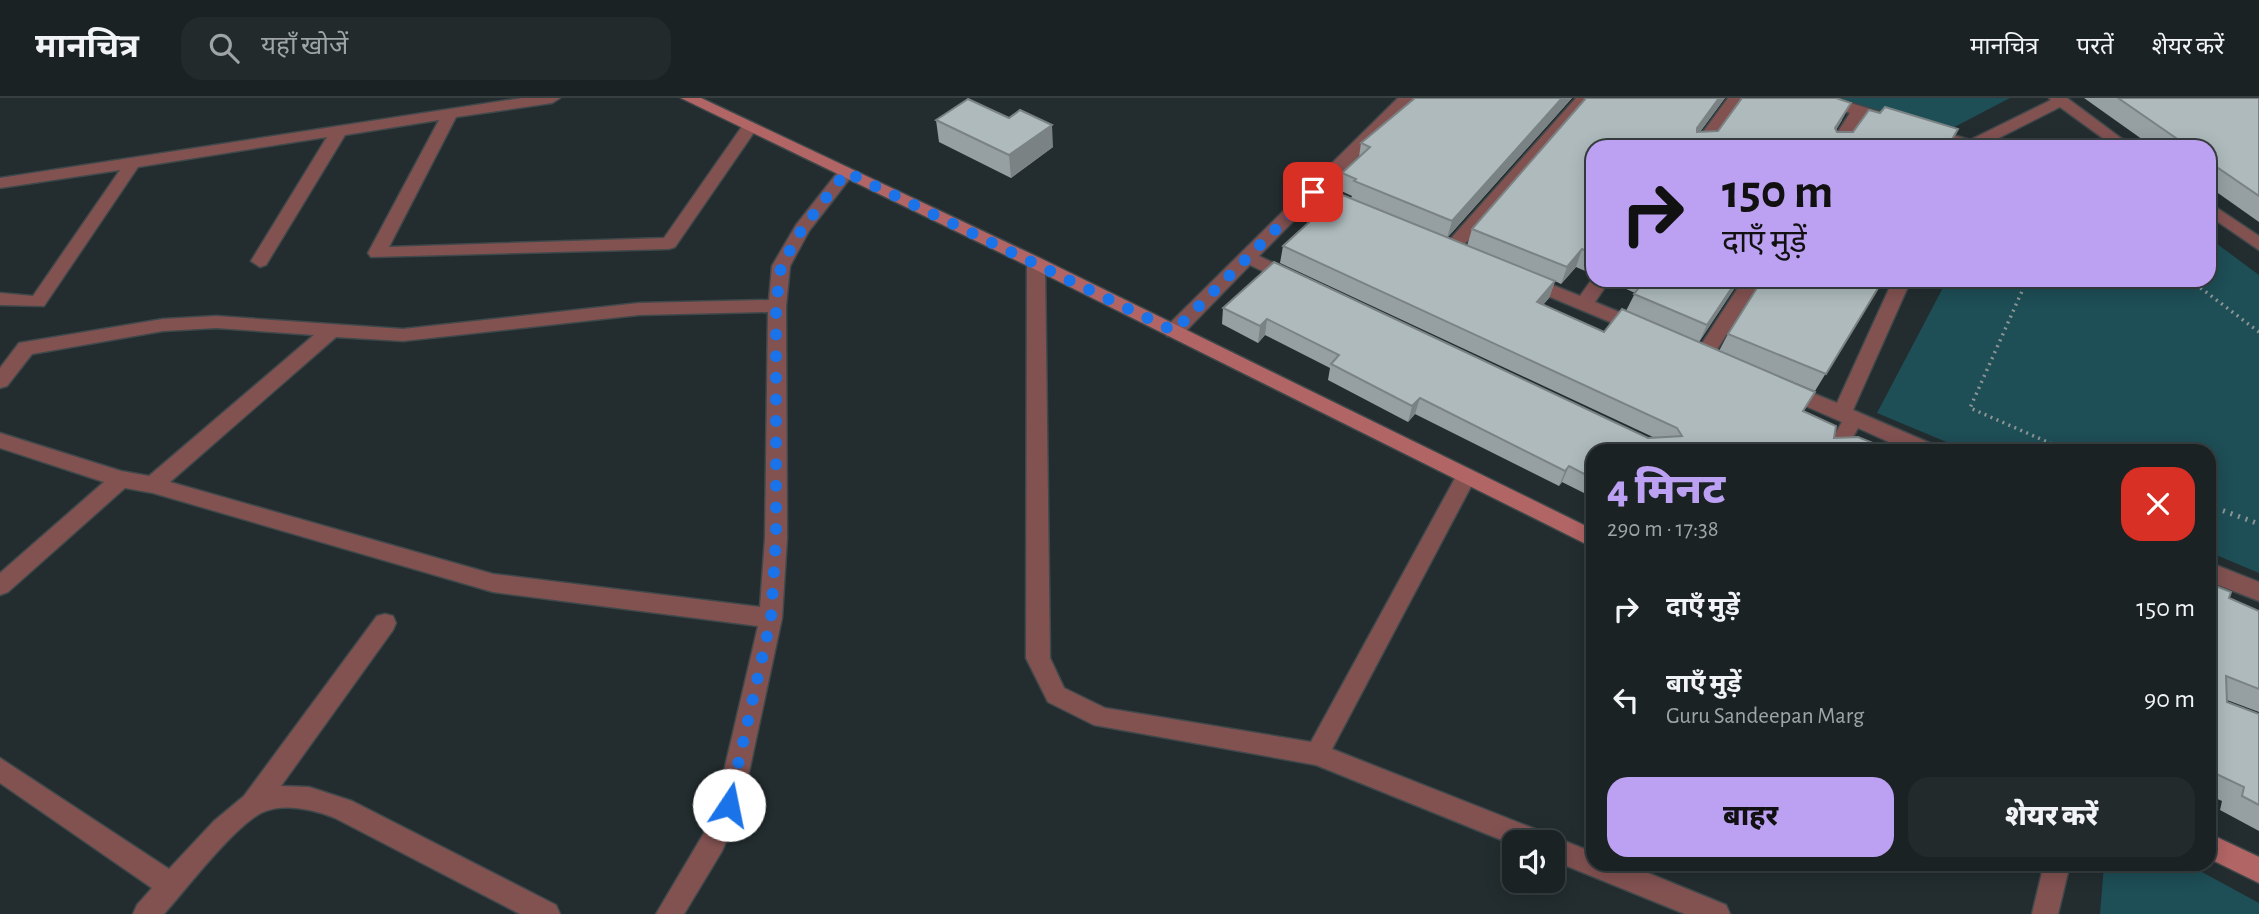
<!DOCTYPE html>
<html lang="hi">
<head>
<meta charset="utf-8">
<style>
  body { margin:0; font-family:"Alegreya Sans","Noto Sans Devanagari",sans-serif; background:#232a2b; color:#f1f3f6; height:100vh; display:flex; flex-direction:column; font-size:26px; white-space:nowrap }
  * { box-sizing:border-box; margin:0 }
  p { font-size:23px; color:#9fa4a6 }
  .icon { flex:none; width:38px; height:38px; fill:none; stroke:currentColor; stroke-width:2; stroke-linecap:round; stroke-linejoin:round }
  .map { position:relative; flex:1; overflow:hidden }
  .side { position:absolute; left:1586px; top:346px; width:630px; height:427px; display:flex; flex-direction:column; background:#1a2223; border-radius:21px; box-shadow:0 4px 18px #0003,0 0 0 2px #383f41 }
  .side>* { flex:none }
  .top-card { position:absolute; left:1586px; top:42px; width:630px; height:147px; border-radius:21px; box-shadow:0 4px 18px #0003,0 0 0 2px #383f41; background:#bca0f2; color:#111; overflow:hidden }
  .tools { position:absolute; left:1502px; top:732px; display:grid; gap:14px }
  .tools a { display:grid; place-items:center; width:63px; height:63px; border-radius:14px; background:#1a2223; box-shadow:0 4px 18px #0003,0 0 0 2px #383f41; font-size:35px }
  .pin { position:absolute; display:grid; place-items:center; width:60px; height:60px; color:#fff; margin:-30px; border-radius:14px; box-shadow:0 4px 10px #0006 }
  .me { position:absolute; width:77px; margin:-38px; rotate:11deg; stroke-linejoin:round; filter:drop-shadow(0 0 5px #0008) }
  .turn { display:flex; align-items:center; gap:24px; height:147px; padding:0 21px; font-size:32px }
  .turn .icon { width:91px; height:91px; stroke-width:2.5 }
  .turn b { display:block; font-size:49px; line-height:60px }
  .round { display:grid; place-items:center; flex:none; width:74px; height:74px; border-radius:21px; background:#232a2b }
  .overview { display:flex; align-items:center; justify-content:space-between; height:119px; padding:0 21px }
  h1 { font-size:42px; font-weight:800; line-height:52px; color:#bca0f2 }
  .cta { display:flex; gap:14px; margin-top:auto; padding:14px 21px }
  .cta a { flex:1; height:80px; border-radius:21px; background:#bca0f2; color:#111; font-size:28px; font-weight:800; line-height:80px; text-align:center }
  .cta a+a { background:#232a2b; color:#f1f3f6 }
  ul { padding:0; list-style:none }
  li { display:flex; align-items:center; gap:21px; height:91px; padding:0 21px }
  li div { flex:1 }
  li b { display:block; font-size:26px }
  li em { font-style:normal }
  header { display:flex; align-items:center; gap:42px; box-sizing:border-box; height:98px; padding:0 35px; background:#1a2223; border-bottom:2px solid #383f41 }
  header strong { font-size:33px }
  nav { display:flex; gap:38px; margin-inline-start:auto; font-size:24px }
  .search { width:490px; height:63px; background:#232a2b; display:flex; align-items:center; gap:18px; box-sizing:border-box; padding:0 24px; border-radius:21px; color:#9fa4a6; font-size:26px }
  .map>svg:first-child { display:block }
  .green { fill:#1e4e56 }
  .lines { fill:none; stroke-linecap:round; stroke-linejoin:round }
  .street-casing { stroke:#3f484a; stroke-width:3 }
  .secondary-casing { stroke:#3f484a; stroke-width:3 }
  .path-far1 { stroke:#8c9495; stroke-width:3.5; stroke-dasharray:2 4.5; stroke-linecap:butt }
  .path { stroke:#8c9495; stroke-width:5; stroke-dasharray:2 6; stroke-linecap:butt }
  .street { fill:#825251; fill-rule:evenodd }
  .secondary { fill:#b26565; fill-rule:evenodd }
  .wall { fill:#96a0a2 }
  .shaded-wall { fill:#7a8284 }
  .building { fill:#aebabc; stroke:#7a8284; stroke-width:2 }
  .route { stroke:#1a73e8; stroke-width:12; stroke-dasharray:0 21.6 }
</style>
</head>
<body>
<header>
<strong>मानचित्र</strong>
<div class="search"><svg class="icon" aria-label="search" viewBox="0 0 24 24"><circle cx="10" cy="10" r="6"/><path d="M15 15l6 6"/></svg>यहाँ खोजें</div>
<nav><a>मानचित्र</a><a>परतें</a><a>शेयर करें</a></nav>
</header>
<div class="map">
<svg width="2259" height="816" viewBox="0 0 2259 816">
  <rect width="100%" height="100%" fill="#232d2f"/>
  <g class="green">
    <polygon points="1831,0 2010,0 1941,36"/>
    <polygon points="2209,140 2259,177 2259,475 2209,454 2208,354 1968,353 1877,315 1947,182 2208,182"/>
    <polygon points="2104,767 2189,767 2259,805 2259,816 2100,816"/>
  </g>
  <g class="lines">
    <g class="street-casing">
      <g id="street">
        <polygon points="522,0 560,0 552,5 456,19 389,149 664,140 743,27 749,25 757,30 675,149 669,151 371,159 368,155 439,22 345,37 266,167 260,169 251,163 327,39 138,69 44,208 0,207 0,195 33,198 120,72 0,90 0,80"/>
        <polygon points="1398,0 1415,0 1324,93 1365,110 1367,114 1365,118 1353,118 1315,101 1259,158 1299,177 1302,181 1299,185 1287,185 1250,167 1181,238 1167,238 1165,233 1167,228"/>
        <polygon points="1576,0 1592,0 1457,155 1445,155 1442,151 1445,147"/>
        <polygon points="1728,0 1744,0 1708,49 1692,49"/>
        <polygon points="1811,0 1835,0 1899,20 1901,23 1893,28 1863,19 1844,49 1828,49 1850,15 1814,3"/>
        <polygon points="2049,0 2067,0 2133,49 2115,49 2060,9 1981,49 1958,49 1921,37 1919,34 1927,29 1970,42 2051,2"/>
        <path d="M847,69l8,5 -46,59 -19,35 -4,40 1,232 -5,80 -40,187 -20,46 -38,63h-28l48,-81 12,-28 42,-179 -265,-34 -340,-99 -28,-5 -117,104 -8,3v-22l104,-91 -104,-34v-15l121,38 28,5 165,-141 -98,-7 -53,3 -131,23 -25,32 -7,2v-20l19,-25 144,-24 53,-3 187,13 236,-26 130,-3 3,-34 24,-41 45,-57zM768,214l-3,226 -5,69 -267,-33 -323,-92 166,-145 67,4 236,-26z"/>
        <polygon points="2208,104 2259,138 2259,152 2208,117"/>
        <polygon points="1036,159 1045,165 1050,560 1064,590 1105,610 1311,644 1459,373 1466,371 1473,373 1476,379 1332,651 1545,735 1547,740 1552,738 1592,754 1592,766 1626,766 1726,807 1730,816 1685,816 1552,762 1552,744 1514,744 1514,747 1316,667 1094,627 1048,604 1026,560 1027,165"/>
        <polygon points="1525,176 1580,198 1592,181 1610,182 1595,204 1648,226 1650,230 1648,234 1634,234 1519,186 1516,182"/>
        <polygon points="1743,182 1761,182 1711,261 1697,261 1695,256"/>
        <polygon points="1893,182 1911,182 1853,312 1939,349 1942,354 1911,354 1858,330 1845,354 1825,354 1842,324 1776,295 1773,290 1776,285 1783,283 1837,305"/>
        <polygon points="2208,464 2259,484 2259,503 2208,483"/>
        <path d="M385,516l8,2 3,7 -3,7 -112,156 28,1 43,14 204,104 4,9h-40l-185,-96c-21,-8 -51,-16 -74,-5 -28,15 -74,75 -97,101h-31l4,-9 15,-17 -152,-105v-25l169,111 45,-48 30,-25 133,-180z"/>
        <polygon points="2044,766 2070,766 2058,816 2032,816"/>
      </g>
    </g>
    <g class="secondary-casing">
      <g id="secondary">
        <polygon points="681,0 701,0 1042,161 1592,431 1592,449 1030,169"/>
        <polygon points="2208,735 2259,759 2259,785 2208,760"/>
      </g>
    </g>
    <g class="path-far1">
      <polyline points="2027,182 1970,310 2068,353"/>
      <polyline points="2190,182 2259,234"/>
    </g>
    <g class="path">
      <polyline points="2064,351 2070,354"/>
      <polyline points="2208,407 2259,426"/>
    </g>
    <use href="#street" class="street"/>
    <use href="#secondary" class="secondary"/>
  </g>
  <g class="wall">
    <polygon points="1572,0 1447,140 1467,148 1472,131 1586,0 1725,0 1700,34 1718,33 1842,22 1836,32 1837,34 1853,34 1880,15 1958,31 1592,49 1592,176 1576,169 1561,186 1555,183 1549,200 1543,207 1604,234 1803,313 1836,328 1592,354 1592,399 1562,384 1559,388 1415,316 1408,324 1328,282 1330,270 1265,237 1258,245 1222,226 1223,210 1274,164 1648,340 1655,340 1280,165 1283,148 1351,100 1352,98 1339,92 1342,75 1359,59 1361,45"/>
    <polygon points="2084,0 2259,0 2259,124 2208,88 2208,49 2153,49"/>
    <polygon points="936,22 1053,49 1011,80 939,44"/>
    <polygon points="1611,182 1740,182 1699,244 1626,213 1635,195 1611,184"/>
    <polygon points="1883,182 1815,293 1719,253 1728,236"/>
    <polygon points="2208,485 2229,500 2259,513 2259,614 2227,602 2227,604 2259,616 2259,733 2220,712 2222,703 2208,697"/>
  </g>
  <g class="shaded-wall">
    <polygon points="1562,0 1572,0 1447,140 1452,123"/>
    <polygon points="1719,0 1725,0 1690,47 1697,30"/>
    <polygon points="1851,5 1842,22 1826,48 1835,30"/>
    <polygon points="1052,27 1053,49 1011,80 1009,57"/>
    <polygon points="1582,151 1576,169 1561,186 1567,169"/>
    <polygon points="1737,182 1740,182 1699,244 1707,227"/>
    <polygon points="1555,183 1549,200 1531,220 1537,204"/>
    <polygon points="1267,221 1265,237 1258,245 1260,228"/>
    <polygon points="1420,300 1415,316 1408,324 1412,308"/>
    <polygon points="1569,368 1562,384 1559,388 1565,373"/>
  </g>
  <g class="building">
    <polygon points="1415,0 1562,0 1452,123 1354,83 1356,81 1342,75 1370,49 1361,45"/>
    <polygon points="1586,0 1719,0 1697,30 1697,34 1718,33 1742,0 1836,0 1851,5 1835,30 1837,34 1853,34 1869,12 1880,15 1885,9 1958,31 1950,45 1953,46 1951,49 1592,49 1592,156 1582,151 1567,169 1472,131"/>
    <polygon points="2118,0 2259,0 2259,98 2208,63 2208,49 2189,49"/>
    <polygon points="968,1 1009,20 1020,12 1052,27 1009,57 936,22"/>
    <polygon points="1340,96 1555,183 1537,204 1604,234 1622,211 1815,294 1803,313 1836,328 1834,340 1858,339 1895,354 1592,354 1592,380 1569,368 1565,373 1420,300 1412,308 1331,266 1339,257 1267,221 1260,228 1223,210 1274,164 1648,340 1682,338 1677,330 1283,148"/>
    <polygon points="1645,182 1737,182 1707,227 1634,196"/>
    <polygon points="1762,182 1883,182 1826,276 1728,236"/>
    <polygon points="2208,485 2231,494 2229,500 2259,513 2259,591 2226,578 2227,604 2259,616 2259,707 2242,698 2244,689 2208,672"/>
  </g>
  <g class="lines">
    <polyline class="route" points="729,707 771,520 776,440 776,208 781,168 802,131 846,74 1174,233 1313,94"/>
  </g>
</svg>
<div class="tools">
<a><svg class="icon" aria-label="sound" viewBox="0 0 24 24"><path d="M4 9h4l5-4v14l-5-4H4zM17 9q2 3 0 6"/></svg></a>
</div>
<div class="pin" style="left:1313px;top:94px;background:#d93025"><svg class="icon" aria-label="arrive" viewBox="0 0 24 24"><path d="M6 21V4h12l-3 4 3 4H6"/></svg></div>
<svg class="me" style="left:729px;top:707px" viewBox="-20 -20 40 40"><circle r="19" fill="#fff"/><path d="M0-13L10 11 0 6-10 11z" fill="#1a73e8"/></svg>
<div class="top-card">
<div class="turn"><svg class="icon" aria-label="right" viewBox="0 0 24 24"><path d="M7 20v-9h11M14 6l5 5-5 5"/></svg><div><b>150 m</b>दाएँ मुड़ें</div></div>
</div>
<section class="side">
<div class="overview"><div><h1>4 मिनट</h1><p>290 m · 17:38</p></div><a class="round" style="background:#d93025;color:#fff"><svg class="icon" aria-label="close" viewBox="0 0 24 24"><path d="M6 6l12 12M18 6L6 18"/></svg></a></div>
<ul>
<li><svg class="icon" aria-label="right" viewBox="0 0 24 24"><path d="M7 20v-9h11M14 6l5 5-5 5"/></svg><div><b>दाएँ मुड़ें</b></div><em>150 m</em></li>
<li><svg class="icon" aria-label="left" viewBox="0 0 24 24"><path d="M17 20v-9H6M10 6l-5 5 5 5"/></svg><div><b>बाएँ मुड़ें</b><p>Guru Sandeepan Marg</p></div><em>90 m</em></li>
</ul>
<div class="cta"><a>बाहर</a><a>शेयर करें</a></div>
</section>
</div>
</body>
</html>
